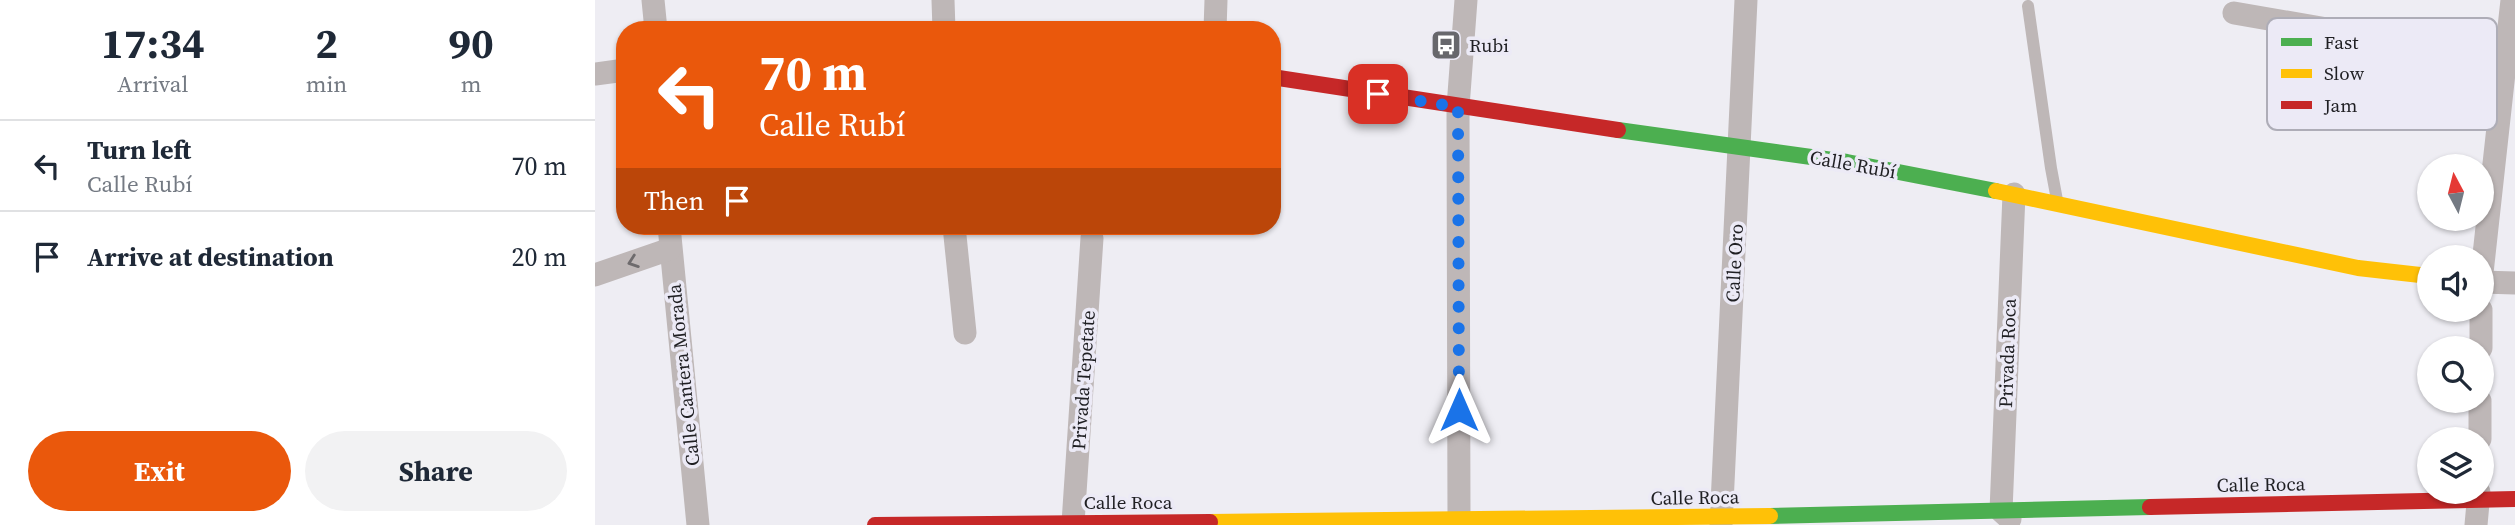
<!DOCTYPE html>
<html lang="en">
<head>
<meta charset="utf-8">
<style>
  body { margin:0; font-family:"Source Serif 4",serif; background:#f2f2f3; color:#1f2937; height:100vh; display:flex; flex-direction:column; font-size:26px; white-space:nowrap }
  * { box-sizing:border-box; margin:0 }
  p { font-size:23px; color:#747a83 }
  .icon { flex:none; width:38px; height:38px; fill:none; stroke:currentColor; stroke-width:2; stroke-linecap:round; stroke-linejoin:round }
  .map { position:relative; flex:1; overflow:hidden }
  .side { display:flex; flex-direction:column; background:#fff; width:595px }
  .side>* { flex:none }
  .top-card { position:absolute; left:21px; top:21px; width:665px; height:214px; border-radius:28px; box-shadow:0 2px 5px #0004; background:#ea580c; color:#fff; overflow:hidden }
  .needle { width:46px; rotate:353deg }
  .buttons { position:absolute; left:1822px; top:154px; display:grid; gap:14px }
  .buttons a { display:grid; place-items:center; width:77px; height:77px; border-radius:50%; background:#fff; box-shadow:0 2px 5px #0004; font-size:35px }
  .pin { position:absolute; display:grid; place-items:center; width:60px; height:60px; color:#fff; margin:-30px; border-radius:14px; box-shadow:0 4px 10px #0006 }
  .me { position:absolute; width:77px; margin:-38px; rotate:0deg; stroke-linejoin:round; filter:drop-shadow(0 0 5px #0008) }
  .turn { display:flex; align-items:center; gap:24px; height:147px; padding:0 28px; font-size:32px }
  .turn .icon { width:91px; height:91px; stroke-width:2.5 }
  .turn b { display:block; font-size:49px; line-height:60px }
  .then { display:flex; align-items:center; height:66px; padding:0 28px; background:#0003; gap:14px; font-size:26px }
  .eta { display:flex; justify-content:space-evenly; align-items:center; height:119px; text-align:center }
  .eta b { font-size:42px; font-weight:700; line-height:49px }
  .cta { display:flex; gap:14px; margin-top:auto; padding:14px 28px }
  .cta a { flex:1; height:80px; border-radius:42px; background:#ea580c; color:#fff; font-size:28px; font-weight:700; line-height:80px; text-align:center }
  .cta a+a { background:#f2f2f3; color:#1f2937 }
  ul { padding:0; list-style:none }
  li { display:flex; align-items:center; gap:21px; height:91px; padding:0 28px; border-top:2px solid #e0e1e3 }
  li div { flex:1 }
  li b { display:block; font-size:26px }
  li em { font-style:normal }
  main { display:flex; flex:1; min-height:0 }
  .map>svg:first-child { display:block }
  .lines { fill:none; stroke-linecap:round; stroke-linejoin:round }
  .lane { stroke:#beb7b7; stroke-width:12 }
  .street { stroke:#beb7b7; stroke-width:23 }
  .fast { stroke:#4caf50; stroke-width:16 }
  .slow { stroke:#ffc107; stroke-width:16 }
  .jam { stroke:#c62828; stroke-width:16 }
  .oneway { stroke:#6e6b6d }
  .route { stroke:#1a73e8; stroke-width:12; stroke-dasharray:0 21.6 }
  .labels { text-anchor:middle; stroke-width:7; stroke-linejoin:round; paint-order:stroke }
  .poi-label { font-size:19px; fill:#1f1f23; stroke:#eceaf6; text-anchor:start }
  .street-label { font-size:19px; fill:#1f1f23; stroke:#eceaf6 }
  .key { fill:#eceaf6; stroke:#aeadb7; stroke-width:2 }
  .key-label { font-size:19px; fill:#1f1f23 }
</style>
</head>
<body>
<main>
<section class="side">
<div class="eta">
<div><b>17:34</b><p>Arrival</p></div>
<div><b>2</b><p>min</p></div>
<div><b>90</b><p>m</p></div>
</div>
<ul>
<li><svg class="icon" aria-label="left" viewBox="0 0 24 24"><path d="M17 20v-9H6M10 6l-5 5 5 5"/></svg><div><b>Turn left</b><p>Calle Rubí</p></div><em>70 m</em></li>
<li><svg class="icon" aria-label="arrive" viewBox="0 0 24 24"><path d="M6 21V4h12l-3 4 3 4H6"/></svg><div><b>Arrive at destination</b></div><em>20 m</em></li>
</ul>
<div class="cta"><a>Exit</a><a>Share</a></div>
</section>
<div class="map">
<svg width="1920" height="525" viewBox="0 0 1920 525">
  <rect width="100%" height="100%" fill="#eeedf3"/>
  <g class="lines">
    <polyline class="lane" points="1433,6 1456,168 1462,200"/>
    <g class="street">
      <polyline points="58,0 61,30"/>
      <polyline points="348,0 349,30"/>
      <polyline points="1639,13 1910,60"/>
      <polyline points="620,30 621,0"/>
      <polyline points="0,74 30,70"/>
      <polyline points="74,226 103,525"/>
      <polyline points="359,226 370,333"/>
      <polyline points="0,275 75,249"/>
      <polyline points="1886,282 1917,0"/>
      <polyline points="1886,282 1920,283"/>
      <polyline points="1886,348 1886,310"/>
      <polyline points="1885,439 1885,401"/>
      <polyline points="1415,519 1406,511 1419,194"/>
      <polyline points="864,520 863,107 871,0"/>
      <polyline points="478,523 497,238"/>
      <polyline points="1126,525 1151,0"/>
      <polyline points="1881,525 1884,492"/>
    </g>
    <g class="fast">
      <polyline points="1023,130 1252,162 1401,191"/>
      <polyline points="1175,516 1555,507"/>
    </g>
    <g class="slow">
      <polyline points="1401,191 1763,268 1834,276"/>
      <polyline points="615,522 1175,516"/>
    </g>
    <g class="jam">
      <polyline points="677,77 1023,130"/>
      <polyline points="1555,507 1920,499"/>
      <polyline points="280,525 615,522"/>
    </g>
  </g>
  <defs><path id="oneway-chevron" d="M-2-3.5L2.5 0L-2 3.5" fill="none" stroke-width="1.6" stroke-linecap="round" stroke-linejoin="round" transform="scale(1.75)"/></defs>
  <use class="oneway" href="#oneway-chevron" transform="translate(38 262) rotate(161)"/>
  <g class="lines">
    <polyline class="route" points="783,94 863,107 864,410"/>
  </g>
  <defs>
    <g id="bus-square" transform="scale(1.575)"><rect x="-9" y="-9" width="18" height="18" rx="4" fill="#67676c" stroke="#eceaf6"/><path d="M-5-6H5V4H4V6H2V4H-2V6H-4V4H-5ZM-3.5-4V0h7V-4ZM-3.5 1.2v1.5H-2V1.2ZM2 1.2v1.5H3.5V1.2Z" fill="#fff"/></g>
  </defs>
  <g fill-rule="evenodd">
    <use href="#bus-square" x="851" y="45"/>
  </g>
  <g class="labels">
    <g class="poi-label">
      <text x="874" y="52">Rubi</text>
    </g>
    <g class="street-label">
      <text transform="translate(1258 164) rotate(10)" y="7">Calle Rubí</text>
      <text transform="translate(1139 263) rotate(-87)" y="7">Calle Oro</text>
      <text transform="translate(1412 353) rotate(-88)" y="7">Privada Roca</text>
      <text transform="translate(88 375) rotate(-96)" y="7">Calle Cantera Morada</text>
      <text transform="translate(488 380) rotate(-86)" y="7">Privada Tepetate</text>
      <text transform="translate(1666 484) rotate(-1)" y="7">Calle Roca</text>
      <text transform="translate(1100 497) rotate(-1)" y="7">Calle Roca</text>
      <text x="533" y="509">Calle Roca</text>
    </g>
  </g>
  <rect x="1672" y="18" width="230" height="112" rx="10" class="key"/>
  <rect x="1686" y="38" width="31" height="8" fill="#4caf50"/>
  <rect x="1686" y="69" width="31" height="9" fill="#ffc107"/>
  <rect x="1686" y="101" width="31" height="8" fill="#c62828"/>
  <g class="key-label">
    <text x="1729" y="49">Fast</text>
    <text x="1729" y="80">Slow</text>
    <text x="1729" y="112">Jam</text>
  </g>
</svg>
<div class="buttons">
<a><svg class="needle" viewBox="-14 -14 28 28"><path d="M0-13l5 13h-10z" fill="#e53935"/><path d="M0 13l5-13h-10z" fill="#747a83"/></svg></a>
<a><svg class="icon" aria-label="sound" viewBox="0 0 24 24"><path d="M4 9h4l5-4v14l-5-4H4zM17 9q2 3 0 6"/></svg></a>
<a><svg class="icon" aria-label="search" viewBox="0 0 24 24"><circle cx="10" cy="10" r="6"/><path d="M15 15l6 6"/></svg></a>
<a><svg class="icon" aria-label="layers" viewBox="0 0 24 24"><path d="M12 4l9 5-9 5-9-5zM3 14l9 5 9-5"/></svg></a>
</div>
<div class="pin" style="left:783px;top:94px;background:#d93025"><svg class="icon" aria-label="arrive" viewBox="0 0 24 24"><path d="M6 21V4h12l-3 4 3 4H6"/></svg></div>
<svg class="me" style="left:864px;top:410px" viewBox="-20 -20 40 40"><path d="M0-17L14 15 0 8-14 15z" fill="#1a73e8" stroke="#fff" stroke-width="4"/></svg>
<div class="top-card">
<div class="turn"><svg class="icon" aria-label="left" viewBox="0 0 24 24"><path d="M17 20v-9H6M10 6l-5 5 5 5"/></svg><div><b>70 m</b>Calle Rubí</div></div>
<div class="then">Then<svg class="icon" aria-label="arrive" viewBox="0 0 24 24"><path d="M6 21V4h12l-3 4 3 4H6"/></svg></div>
</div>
</div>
</main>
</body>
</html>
